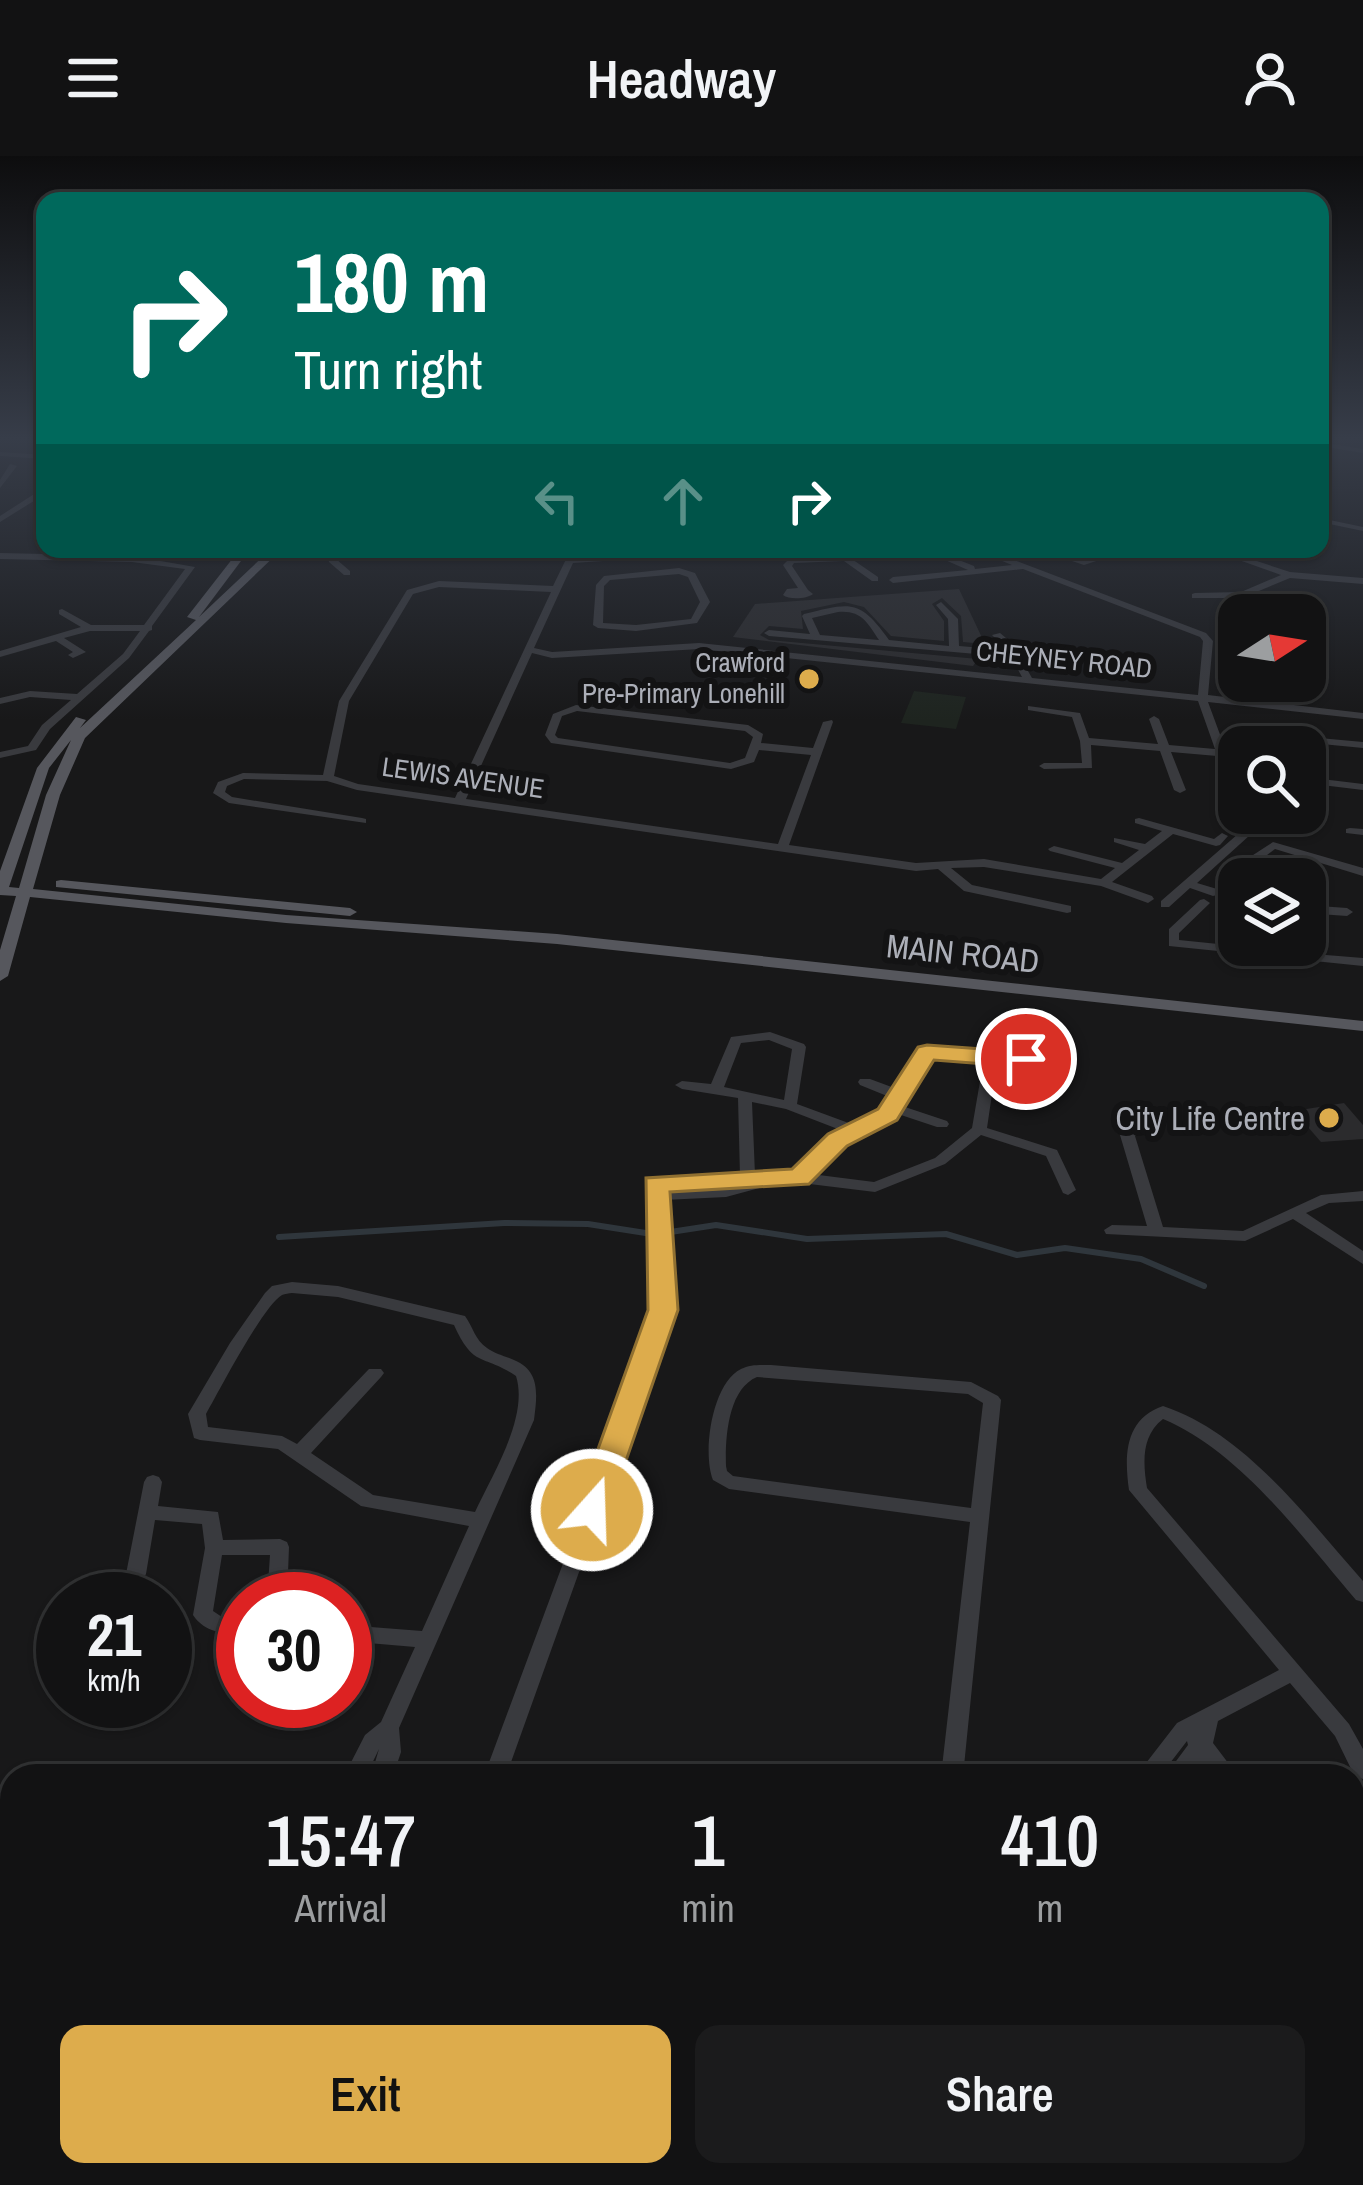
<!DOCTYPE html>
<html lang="en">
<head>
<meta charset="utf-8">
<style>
  body { margin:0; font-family:"Archivo Narrow",sans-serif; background:#1b1b1c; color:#f1f3f6; height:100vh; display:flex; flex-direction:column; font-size:45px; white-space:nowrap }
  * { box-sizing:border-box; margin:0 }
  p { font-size:39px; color:#9c9ea0 }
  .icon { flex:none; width:66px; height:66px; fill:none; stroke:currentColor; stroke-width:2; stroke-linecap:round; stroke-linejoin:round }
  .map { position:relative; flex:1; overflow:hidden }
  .details { position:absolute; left:0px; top:1608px; width:1365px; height:423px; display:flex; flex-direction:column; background:#121213; border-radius:36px 36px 0 0; box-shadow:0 3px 9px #0004,0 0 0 3px #313233 }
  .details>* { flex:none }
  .top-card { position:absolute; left:36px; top:36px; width:1293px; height:366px; border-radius:24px; box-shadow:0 3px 9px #0004,0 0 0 3px #313233; background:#00695c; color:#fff; overflow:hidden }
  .needle { width:78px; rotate:78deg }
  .buttons { position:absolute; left:1218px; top:438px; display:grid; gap:24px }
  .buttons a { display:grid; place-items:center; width:108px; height:108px; border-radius:24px; background:#121213; box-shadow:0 3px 9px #0004,0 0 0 3px #313233; font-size:60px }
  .speed { position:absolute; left:36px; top:1416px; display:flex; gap:24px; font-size:60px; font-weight:700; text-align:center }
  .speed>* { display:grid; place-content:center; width:156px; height:156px; border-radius:50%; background:#121213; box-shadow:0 3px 9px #0004,0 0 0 3px #313233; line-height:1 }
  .speed small { font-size:30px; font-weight:400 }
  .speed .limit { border:18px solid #d22; background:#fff; color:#111 }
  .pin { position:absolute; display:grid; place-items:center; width:102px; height:102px; color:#fff; margin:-51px; border:6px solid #fff; border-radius:50%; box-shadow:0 3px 12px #0007 }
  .me { position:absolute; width:132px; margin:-66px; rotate:20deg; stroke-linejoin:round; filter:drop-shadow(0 0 9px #0008) }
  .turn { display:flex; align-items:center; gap:42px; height:252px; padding:0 60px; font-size:54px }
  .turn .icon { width:156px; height:156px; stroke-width:2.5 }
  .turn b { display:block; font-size:84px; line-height:102px }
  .lanes { display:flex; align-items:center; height:114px; padding:0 60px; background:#0003; justify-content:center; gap:60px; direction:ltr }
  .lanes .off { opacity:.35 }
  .eta { display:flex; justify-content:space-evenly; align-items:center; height:204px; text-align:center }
  .eta b { font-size:72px; font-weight:600; line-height:84px }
  .cta { display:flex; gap:24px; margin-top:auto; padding:24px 60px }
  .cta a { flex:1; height:138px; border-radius:24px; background:#ddac4c; color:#111; font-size:48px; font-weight:600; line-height:138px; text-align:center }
  .cta a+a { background:#1b1b1c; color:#f1f3f6 }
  header { display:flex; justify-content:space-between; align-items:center; height:156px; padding:0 60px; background:#121213; font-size:54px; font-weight:600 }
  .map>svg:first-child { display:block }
  .green { fill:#1e241f }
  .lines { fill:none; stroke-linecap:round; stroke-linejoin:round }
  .stream { stroke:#2f363c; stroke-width:6 }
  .building { fill:#2b2b2d }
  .minor-tunnel-far1 { stroke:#363639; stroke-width:10; stroke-dasharray:10 6; stroke-linecap:butt }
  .minor-tunnel { stroke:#363639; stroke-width:14; stroke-dasharray:14 8; stroke-linecap:butt }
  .minor { fill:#393a3e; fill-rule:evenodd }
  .major { fill:#56575d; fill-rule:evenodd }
  .route { fill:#ddac4c; stroke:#907031; stroke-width:3 }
  .poi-dot { fill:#ddac4c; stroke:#131314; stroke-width:4.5 }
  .labels { text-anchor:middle; stroke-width:12; stroke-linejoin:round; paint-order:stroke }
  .far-street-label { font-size:27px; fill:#acafb8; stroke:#131314 }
  .far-poi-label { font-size:27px; fill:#acafb8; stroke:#131314; text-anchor:end }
  .street-label { font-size:33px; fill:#acafb8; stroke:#131314 }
  .poi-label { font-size:33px; fill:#acafb8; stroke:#131314; text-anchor:end }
</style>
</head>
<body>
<header><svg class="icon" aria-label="menu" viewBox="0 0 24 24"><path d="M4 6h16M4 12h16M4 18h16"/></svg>Headway<svg class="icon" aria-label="person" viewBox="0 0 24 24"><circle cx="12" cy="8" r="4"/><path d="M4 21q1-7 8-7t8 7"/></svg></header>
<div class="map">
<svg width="1363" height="2029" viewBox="0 0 1363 2029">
  <rect width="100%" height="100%" fill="#181819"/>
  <polygon class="green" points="914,535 966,541 956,573 901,567"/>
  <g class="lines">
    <g class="stream">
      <polyline points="664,1077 716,1069 807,1083 946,1078 1017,1099 1065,1092 1141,1103 1204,1130"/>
      <polyline points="279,1081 504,1067 588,1068 652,1078"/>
    </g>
  </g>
  <g class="building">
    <polygon points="959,433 985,488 963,486 961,460 942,442 932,448 944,465 944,485 891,480 864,451 844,446 801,455 803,473 769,470 760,479 769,484 978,503 973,510 733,481 755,448"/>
    <polygon points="1344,947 1363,969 1363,983 1321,986 1294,955"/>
  </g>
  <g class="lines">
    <polyline class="minor-tunnel-far1" points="1218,733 1229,736"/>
    <polyline class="minor-tunnel" points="1221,734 1229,736"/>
    <g class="minor">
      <polygon points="1320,286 1363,293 1363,297 1320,290"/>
      <polygon points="0,296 45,299 45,303 0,300"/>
      <polygon points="10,308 17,310 0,332 0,324"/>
      <polygon points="42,333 45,333 45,338 0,366 0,360"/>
      <polygon points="1320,362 1363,371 1363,375 1320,366"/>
      <polygon points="326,393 334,393 336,403 350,415 350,419 344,419 329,406"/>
      <path d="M571,393h8l-4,9 128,-9h40l-4,3 -166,11 -39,85 18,4 147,-9 323,34 -11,-20 -242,-21 -5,-3 5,-3 41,4 -8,-18 2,-2c47,-11 55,-16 85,26l60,6 -1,-27 -12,-14 5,-3 17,17 1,27 48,4 -15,-15 8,-2 12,10 20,35 166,17 5,-54 -3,-4 -177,-68 -130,14 -4,-3 4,-3 75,-7 -48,-21h11l43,17 1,3 37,-4 -39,-16h12l221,84 7,8 -5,54 155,18v6l-155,-17 31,84v18l-6,-3 -16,-45 -46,-4 15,38 -6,3 -6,-3 -14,-39 -69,-6 1,23 -48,1 -5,-3 5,-3h38l-2,-22 -8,-24 -44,-7v-4l52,7 9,25 69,6 -9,-25 5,-3 5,3 10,26 46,4 -17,-48 -499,-52 -147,9 -20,-5 -66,146 312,45 33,-89 -52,-5 -5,12 -23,7 -180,-26 -6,-8 8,-21 23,-9 172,20 15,9 -2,9 52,5 10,-26 9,-2 1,2 -44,123 127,18 68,-4 117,20 14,-11 -65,-17 -2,-2 6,-3 68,17 17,-13 -25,-8v-4l31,6 17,-13 -27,-8v-4l4,-1 75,21 8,-6 6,3 -8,9 -4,1 -43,-12 -61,48 40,14 2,3 -6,4 -47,-17 -117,-19 -33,1 21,17 99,21v6l-4,1 -103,-22 -26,-22 -22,2 -559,-81 -30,-9 -83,-2 -17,7 -2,6 7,5 130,21 4,1v4l-137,-20 -16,-10 5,-11 25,-9 80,2 16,-74 68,-111 32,-9 114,5zM439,431l112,5 -96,206 -97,-14 -24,-8 15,-75 64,-107zM838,456c23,-2 29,10 41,28l-59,-5 -8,-17zM577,555l168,20 8,6 -8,21 -15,5 -172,-25 -3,-3 7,-19z"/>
      <path d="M1036,393c17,0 33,10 48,10 16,0 32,-10 49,-10l-49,16z"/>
      <polygon points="1208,393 1220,393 1290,416 1363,422 1363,428 1290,422 1242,442 1192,442 1192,438 1195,437 1241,436 1281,419"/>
      <polygon points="0,397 132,400 195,411 152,470 152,474 149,475 129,502 50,573 36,594 0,602 0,596 28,590 42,569 71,544 30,541 0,548 0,542 30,535 77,538 123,498 140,475 90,475 64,482 86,496 73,502 68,499 73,496 56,485 0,501 0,495 81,471 59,458 59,454 62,453 91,469 144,469 185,413 132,406 0,403"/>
      <path d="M846,399l32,22v4h-6l-28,-20 -50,2 -2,3 16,24 5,4c-6,5 -24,6 -30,1l4,-6 11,-1 -15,-23 6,-6z"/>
      <path d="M679,412l16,5 15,29 -13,21 -61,8 -38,-3 -5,-3 3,-40 8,-9zM679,418l9,3 12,25 -9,17 -55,6 -33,-2 1,-37 6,-6z"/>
      <polygon points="1253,576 1363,586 1363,592 1249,581 1248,579"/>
      <polygon points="1305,621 1363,628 1363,634 1305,627"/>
      <polygon points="1239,656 1250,657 1250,679 1197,727 1217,733 1217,739 1213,740 1190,732 1169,751 1161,751 1161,745 1238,678"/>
      <polygon points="1350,672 1363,673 1363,679 1346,677 1346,673"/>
      <polygon points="1273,686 1363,712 1363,720 1275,693 1259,705 1254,723 1242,723 1250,701"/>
      <polygon points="1225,736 1239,738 1239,746 1221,743 1219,740"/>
      <polygon points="1204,743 1210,747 1179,777 1179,784 1276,794 1278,789 1285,789 1289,796 1363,802 1363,810 1169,790 1169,773 1200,744"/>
      <polygon points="1305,749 1347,752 1353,756 1347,760 1305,757"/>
      <path d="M770,876l34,12 2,3 -9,57 57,21 34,-20 4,-7 -32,-13 -2,-3 2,-3h10l27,10 19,-36 21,-7 94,10 2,3 -2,3 -34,-2 -10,68 70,22 19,40 -8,5 -5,-2 -17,-37 -65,-21 -36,29 -70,28 -90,-11 -59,16 -62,3 8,91 -7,41 -159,444h-22l165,-444 7,-41 -9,-107 8,-5 85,-3 -2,-78 -56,-9 -7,-4 7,-4 29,3 20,-47zM769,884l23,9 -8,51 -60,-13 17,-44zM938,898l46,4 -12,70 -37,30 -61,24 -63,-8 32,-31 52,-30 42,14h10l2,-3 -2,-3 -45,-15 25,-47zM752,946l34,7 57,22 -10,6 -37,36c-14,-2 -27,3 -41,2zM730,1030l-67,5v-2z"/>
      <polygon points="1150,958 1157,962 1135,980 1163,1071 1243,1075 1321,1039 1363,1035 1363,1045 1329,1047 1306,1057 1363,1095 1363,1108 1293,1063 1245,1085 1106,1078 1104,1074 1112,1069 1147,1070 1120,979 1145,959"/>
      <path d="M292,1126l46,4 127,30c8,11 10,24 22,32 8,6 18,8 27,12 27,11 23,36 20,60l-135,308 2,24 -8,24h-22l8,-27 -13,27h-22l21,-41 16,-13 34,-75 -70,-6v-16l77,6 47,-105 -108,-20 -83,-57 -78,-9 -6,-2 -6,-24 42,-71 35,-50 7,-7zM292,1137l46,4 116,28c20,44 28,28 62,51 13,41 -24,99 -41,136l-102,-17 -62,-42 70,-76 3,-4 -3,-4h-12l-72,75 -15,-8 -74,-9 -2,-13c13,-23 57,-108 76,-119 3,-1 7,-2 10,-2z"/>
      <path d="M771,1209l200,17 27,14 3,4 -38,376h-22l29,-254 -241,-33 -16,-9c-11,-27 -1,-97 28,-111 9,-5 20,-4 30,-4zM757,1221l211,17 15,9 -12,105 -238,-32 -6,-5 -1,-5c-1,-28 2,-77 31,-89z"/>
      <path d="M1163,1250c82,27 144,112 200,175v21l-7,-2c-54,-63 -115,-148 -193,-181 -22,17 -20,44 -16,69l202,236 14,25v30l-8,-2 -20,-41 -45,-53 -72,38 -5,22 25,33h-24l-13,-15 -12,15h-24l23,-31 -1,-4 -27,35h-24l41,-53 102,-53 -150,-180c-5,-35 -4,-71 34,-84z"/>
      <path d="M153,1319l6,2 3,5 -4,24 60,6 5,28 57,-1 7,3 2,5 -2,52h-20l3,-44h-48l-9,56 9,6 21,1v16c-20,-1 -38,-1 -50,-19l12,-67 -3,-24 -47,-4 -9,54 -3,5 -7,3 -7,-3 -3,-5 18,-92 3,-5z"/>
      <polygon points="0,1641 12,1642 12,1662 0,1661"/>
      <polygon points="1353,1773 1363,1774 1363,1796 1353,1795"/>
      <polygon points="1353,1814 1361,1818 1363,1822 1363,1881 1355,1877 1353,1874"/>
      <polygon points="1353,2002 1363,2004 1363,2029 1344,2024 1342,2019 1353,2019"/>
      <polygon points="348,2019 374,2019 371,2029 345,2029"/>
      <polygon points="866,2019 892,2019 891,2029 865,2029"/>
      <polygon points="954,2019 1017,2019 1023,2029 960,2029"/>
    </g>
    <g class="major">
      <path d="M240,393h10l-51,68 72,-68h11l-197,189 -25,57 -27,94 253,26 271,19 806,87v10l-806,-87 -271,-21 -256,-26 -22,79 -8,5v-31l16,-54 -16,-1v-24l37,-103 39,-51 10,3 -6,8 116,-108 -9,-3zM71,584l-25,55 -27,93 -10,-1 40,-119z"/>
      <polygon points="61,724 350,752 357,756 350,760 56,731 56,725"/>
    </g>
  </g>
  <linearGradient id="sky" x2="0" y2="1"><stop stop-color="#0d0d0e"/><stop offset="0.5" stop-color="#373d49"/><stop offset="1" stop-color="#373d49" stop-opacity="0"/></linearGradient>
  <rect width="1363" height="564" fill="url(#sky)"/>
  <polygon class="route" points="927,889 1026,896 1039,903 1026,911 934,904 897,964 847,990 809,1028 670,1036 678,1154 609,1354 604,1363 581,1363 576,1354 648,1154 646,1022 792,1013 828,978 878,953 918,891"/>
  <g class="poi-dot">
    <circle cx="809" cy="523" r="12"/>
    <circle cx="1329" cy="962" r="12"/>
  </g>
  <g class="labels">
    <g class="far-street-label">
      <text transform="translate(1064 504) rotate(6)" y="9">CHEYNEY ROAD</text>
      <text transform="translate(463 622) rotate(8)" y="9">LEWIS AVENUE</text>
    </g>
    <g class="far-poi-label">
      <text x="785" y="516">Crawford<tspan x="785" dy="31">Pre-Primary Lonehill</tspan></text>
    </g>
    <g class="street-label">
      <text transform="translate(963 797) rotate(6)" y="12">MAIN ROAD</text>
    </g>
    <g class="poi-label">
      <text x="1305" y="974">City Life Centre</text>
    </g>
  </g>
</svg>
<div class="buttons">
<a><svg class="needle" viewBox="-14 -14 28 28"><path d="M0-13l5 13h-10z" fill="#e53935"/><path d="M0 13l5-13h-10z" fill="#9c9ea0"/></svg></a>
<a><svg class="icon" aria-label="search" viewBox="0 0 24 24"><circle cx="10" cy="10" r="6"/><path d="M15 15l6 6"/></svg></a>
<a><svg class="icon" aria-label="layers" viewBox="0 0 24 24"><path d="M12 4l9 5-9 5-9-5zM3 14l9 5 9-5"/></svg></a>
</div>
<div class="speed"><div>21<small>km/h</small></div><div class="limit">30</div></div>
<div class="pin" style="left:1026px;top:903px;background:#d93025"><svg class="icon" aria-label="arrive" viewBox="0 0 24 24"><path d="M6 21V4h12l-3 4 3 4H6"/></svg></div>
<svg class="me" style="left:592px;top:1354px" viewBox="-20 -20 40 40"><circle r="17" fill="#ddac4c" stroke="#fff" stroke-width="3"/><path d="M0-11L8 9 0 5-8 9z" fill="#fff"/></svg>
<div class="top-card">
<div class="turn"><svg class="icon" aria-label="right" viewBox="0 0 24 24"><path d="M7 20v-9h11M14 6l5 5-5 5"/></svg><div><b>180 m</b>Turn right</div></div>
<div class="lanes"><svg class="icon off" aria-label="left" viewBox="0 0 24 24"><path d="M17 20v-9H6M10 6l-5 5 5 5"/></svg><svg class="icon off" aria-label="ahead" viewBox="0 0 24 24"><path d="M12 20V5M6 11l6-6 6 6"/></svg><svg class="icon" aria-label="right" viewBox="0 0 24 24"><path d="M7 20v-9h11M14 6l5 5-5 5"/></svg></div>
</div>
<section class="details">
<div class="eta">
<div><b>15:47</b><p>Arrival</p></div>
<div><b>1</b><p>min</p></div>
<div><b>410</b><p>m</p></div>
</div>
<div class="cta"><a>Exit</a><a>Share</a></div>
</section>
</div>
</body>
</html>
